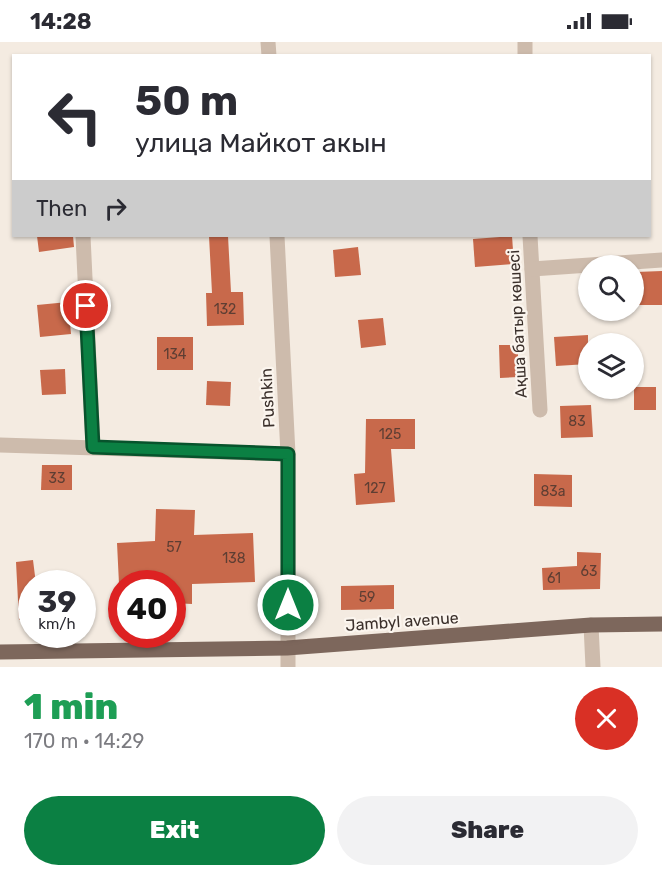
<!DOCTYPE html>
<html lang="en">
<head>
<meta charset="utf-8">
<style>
  body { margin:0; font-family:Rubik,sans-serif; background:#f2f2f3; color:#2b2b33; height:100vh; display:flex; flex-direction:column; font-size:22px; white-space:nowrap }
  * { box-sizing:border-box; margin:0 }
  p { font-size:20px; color:#7c7c81 }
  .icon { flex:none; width:33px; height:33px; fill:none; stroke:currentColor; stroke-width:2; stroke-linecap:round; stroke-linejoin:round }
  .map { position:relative; height:625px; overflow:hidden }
  .side { display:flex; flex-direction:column; background:#fff; flex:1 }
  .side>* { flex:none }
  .top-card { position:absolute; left:12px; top:12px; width:639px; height:183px; border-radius:0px; box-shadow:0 2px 4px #0004; background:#fff; color:#2b2b33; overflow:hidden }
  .controls { position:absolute; left:578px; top:213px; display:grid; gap:12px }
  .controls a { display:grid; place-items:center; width:66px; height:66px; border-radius:50%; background:#fff; box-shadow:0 2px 4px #0004; font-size:30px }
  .speed { position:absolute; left:18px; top:528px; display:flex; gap:12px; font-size:30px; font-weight:700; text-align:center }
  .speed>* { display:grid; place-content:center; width:78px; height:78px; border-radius:50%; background:#fff; box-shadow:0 2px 4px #0004; line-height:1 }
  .speed small { font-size:15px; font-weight:400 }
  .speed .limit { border:9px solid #d22; background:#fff; color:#111 }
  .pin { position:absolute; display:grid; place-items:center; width:51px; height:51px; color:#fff; margin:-26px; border:3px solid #fff; border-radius:50%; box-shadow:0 2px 6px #0007 }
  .me { position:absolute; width:66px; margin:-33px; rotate:0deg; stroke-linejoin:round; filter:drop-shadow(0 0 4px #0008) }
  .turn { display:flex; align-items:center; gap:21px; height:126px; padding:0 24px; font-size:27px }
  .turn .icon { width:78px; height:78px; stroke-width:2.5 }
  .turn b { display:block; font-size:42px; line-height:51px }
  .then { display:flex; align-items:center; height:57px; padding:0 24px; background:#0003; gap:12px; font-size:22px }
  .round { display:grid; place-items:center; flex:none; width:63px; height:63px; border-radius:32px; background:#f2f2f3 }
  .summary { display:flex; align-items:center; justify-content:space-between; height:102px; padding:0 24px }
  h1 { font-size:36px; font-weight:800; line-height:45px; color:#1e9e55 }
  .action { display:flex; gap:12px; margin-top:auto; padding:12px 24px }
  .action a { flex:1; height:69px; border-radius:36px; background:#0b8043; color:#fff; font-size:24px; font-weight:800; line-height:69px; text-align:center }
  .action a+a { background:#f2f2f3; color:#2b2b33 }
  .status { display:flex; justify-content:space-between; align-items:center; height:42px; padding:0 30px; background:#fff; direction:ltr }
  .status svg { height:16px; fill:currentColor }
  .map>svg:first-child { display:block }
  .building { fill:#c8694b }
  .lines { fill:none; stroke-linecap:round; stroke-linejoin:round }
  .minor { stroke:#cdbbac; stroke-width:15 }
  .tertiary { stroke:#cdbbac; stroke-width:15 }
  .primary { stroke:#7d675c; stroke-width:15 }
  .route-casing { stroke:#07532c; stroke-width:15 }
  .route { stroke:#0b8043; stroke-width:10 }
  .labels { text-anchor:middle; stroke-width:4.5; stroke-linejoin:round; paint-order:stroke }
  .number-label { font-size:14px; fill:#5e3e33 }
  .street-label { font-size:16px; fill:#3b302b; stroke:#fbf5ee }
</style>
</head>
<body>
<div class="status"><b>14:28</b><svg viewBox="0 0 49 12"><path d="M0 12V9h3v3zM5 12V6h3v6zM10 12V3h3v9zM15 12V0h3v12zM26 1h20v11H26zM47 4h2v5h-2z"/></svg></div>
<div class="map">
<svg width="662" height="625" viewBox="0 0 662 625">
  <rect width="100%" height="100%" fill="#f4ebe1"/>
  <g class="building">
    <polygon points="37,194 73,194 74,205 39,210"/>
    <polygon points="209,194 228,194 231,250 243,250 244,283 207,284 206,251 212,251"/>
    <polygon points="512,194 514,222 475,225 473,197"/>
    <polygon points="358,205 361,233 335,235 333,208"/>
    <polygon points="662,229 662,263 636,263 636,230"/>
    <polygon points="68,260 71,292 40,295 37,263"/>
    <polygon points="383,276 386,303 361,306 358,278"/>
    <polygon points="588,293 588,322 556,324 554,295"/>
    <rect x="157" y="295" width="36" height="33"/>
    <polygon points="499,303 518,303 518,335 500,336"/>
    <polygon points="65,327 66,352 42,353 40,328"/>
    <polygon points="207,339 231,340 230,364 206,363"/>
    <rect x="634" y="345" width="22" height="23"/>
    <polygon points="591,363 593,395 561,396 560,364"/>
    <polygon points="366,377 415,377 415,407 391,407 395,460 356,463 354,432 365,431"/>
    <polygon points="42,423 72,423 72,448 41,448"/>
    <polygon points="534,432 572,433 572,465 534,464"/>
    <polygon points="156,467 195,468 194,493 253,491 255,540 192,542 192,562 172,561 172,542 119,542 117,501 155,499"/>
    <polygon points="577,510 601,511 600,547 543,548 542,526 577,524"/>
    <polygon points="33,518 36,542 32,542 32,578 19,578 16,520"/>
    <polygon points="394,543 394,567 341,568 341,544"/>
  </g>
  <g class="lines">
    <g class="minor">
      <polyline points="525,0 525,14"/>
      <polyline points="83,194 93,404"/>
      <polyline points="530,194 540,368"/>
      <polyline points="532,227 662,218"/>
      <polyline points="0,403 288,412"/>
      <polyline points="591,583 593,625"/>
    </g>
    <g class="tertiary">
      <polyline points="268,0 269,14"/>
      <polyline points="277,194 288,412 288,625"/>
    </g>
    <polyline class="primary" points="0,610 287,606 591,583 662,582"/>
  </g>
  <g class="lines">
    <g class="route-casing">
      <polyline id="route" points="86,264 93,405 288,412 288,563"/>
    </g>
    <use href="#route" class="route"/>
  </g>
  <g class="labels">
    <g class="number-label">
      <text x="225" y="272">132</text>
      <text x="175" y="317">134</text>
      <text x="577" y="384">83</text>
      <text x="390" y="397">125</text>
      <text x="57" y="441">33</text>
      <text x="375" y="451">127</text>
      <text x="553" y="454">83а</text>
      <text x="174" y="510">57</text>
      <text x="234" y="521">138</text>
      <text x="589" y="534">63</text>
      <text x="554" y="541">61</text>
      <text x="367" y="560">59</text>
    </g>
    <g class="street-label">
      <text transform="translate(517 282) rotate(-93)" y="6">Ақша батыр көшесі</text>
      <text transform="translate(267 356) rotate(-93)" y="6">Pushkin</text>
      <text transform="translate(402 579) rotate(-4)" y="6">Jambyl avenue</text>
    </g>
  </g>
</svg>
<div class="controls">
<a><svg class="icon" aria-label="search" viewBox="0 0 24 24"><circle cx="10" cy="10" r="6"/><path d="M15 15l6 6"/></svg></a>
<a><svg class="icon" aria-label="layers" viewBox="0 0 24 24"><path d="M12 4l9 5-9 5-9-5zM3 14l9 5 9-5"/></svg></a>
</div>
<div class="speed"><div>39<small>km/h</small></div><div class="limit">40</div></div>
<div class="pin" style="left:86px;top:264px;background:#d93025"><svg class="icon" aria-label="arrive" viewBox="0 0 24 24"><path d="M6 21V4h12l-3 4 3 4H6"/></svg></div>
<svg class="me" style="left:288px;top:563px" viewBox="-20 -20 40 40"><circle r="17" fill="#0b8043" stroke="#fff" stroke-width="3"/><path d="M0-11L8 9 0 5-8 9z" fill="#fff"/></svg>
<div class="top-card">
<div class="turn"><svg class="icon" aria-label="left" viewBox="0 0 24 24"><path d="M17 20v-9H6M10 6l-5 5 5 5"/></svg><div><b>50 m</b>улица Майкот акын</div></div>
<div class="then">Then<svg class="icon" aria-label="right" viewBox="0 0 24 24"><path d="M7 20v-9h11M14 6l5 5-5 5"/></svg></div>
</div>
</div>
<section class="side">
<div class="summary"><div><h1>1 min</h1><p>170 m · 14:29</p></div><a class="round" style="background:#d93025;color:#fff"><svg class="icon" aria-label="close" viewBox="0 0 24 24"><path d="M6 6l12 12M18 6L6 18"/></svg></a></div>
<div class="action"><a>Exit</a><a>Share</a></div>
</section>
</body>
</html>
